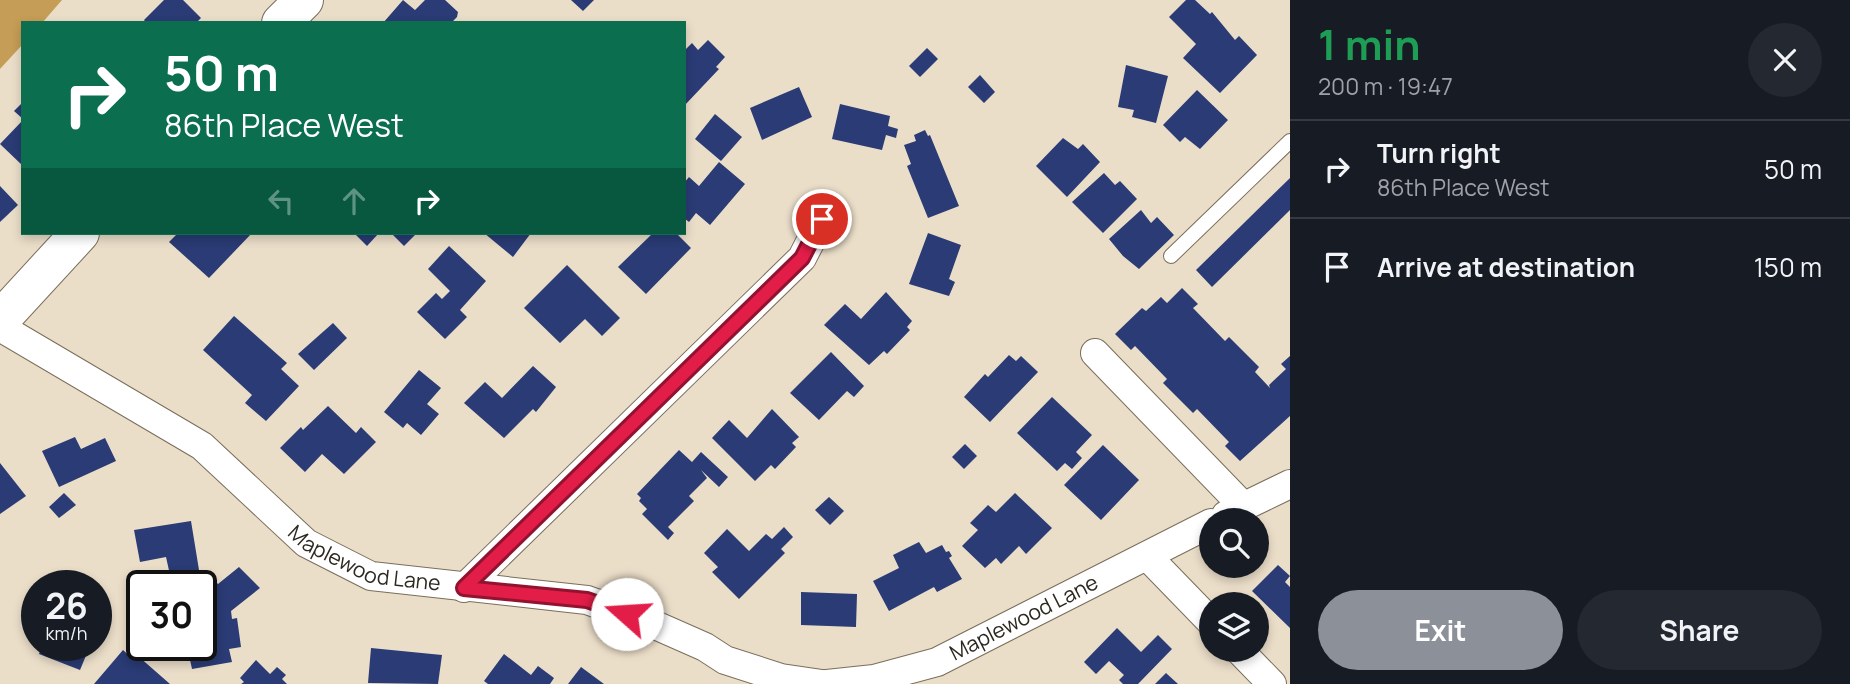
<!DOCTYPE html>
<html lang="en">
<head>
<meta charset="utf-8">
<style>
  body { margin:0; font-family:Manrope,sans-serif; background:#242831; color:#f1f3f6; height:100vh; display:flex; flex-direction:column; font-size:26px; white-space:nowrap }
  * { box-sizing:border-box; margin:0 }
  p { font-size:23px; color:#9ea1a6 }
  .icon { flex:none; width:38px; height:38px; fill:none; stroke:currentColor; stroke-width:2; stroke-linecap:round; stroke-linejoin:round }
  .map { position:relative; flex:1; overflow:hidden }
  .panel { display:flex; flex-direction:column; background:#171b24; width:560px }
  .panel>* { flex:none }
  .top-card { position:absolute; left:21px; top:21px; width:665px; height:214px; border-radius:0px; box-shadow:0 4px 10px #0003; background:#0b6e4f; color:#fff; overflow:hidden }
  .tools { position:absolute; left:1199px; top:508px; display:grid; gap:14px }
  .tools a { display:grid; place-items:center; width:70px; height:70px; border-radius:50%; background:#171b24; box-shadow:0 4px 10px #0003; font-size:35px }
  .speed { position:absolute; left:21px; top:570px; display:flex; gap:14px; font-size:35px; font-weight:700; text-align:center }
  .speed>* { display:grid; place-content:center; width:91px; height:91px; border-radius:50%; background:#171b24; box-shadow:0 4px 10px #0003; line-height:1 }
  .speed small { font-size:18px; font-weight:400 }
  .speed .limit { border:4px solid #111; border-radius:10px; background:#fff; color:#111 }
  .pin { position:absolute; display:grid; place-items:center; width:60px; height:60px; color:#fff; margin:-30px; border:4px solid #fff; border-radius:50%; box-shadow:0 2px 7px #0007 }
  .me { position:absolute; width:77px; margin:-38px; rotate:289deg; stroke-linejoin:round; filter:drop-shadow(0 0 5px #0008) }
  .turn { display:flex; align-items:center; gap:24px; height:147px; padding:0 28px; font-size:32px }
  .turn .icon { width:91px; height:91px; stroke-width:2.5 }
  .turn b { display:block; font-size:49px; line-height:60px }
  .lanes { display:flex; align-items:center; height:66px; padding:0 28px; background:#0003; justify-content:center; gap:35px; direction:ltr }
  .lanes .off { opacity:.35 }
  .round { display:grid; place-items:center; flex:none; width:74px; height:74px; border-radius:37px; background:#242831 }
  .headline { display:flex; align-items:center; justify-content:space-between; height:119px; padding:0 28px }
  h1 { font-size:42px; font-weight:700; line-height:52px; color:#1e9e55 }
  .cta { display:flex; gap:14px; margin-top:auto; padding:14px 28px }
  .cta a { flex:1; height:80px; border-radius:42px; background:#8c9099; color:#fff; font-size:28px; font-weight:700; line-height:80px; text-align:center }
  .cta a+a { background:#242831; color:#f1f3f6 }
  ul { padding:0; list-style:none }
  li { display:flex; align-items:center; gap:21px; height:98px; padding:0 28px; border-top:2px solid #363941 }
  li div { flex:1 }
  li b { display:block; font-size:26px }
  li em { font-style:normal }
  main { display:flex; flex:1; min-height:0 }
  .map>svg:first-child { display:block }
  .forest { fill:#c69d56 }
  .building { fill:#2a3b75 }
  .lines { fill:none; stroke-linecap:round; stroke-linejoin:round }
  .lane-casing { stroke:#796e5b; stroke-width:16 }
  .street-casing { stroke:#796e5b; stroke-width:30 }
  .secondary-casing { stroke:#796e5b; stroke-width:40 }
  .lane { stroke:#fff; stroke-width:14 }
  .street { stroke:#fff; stroke-width:28 }
  .secondary { stroke:#fff; stroke-width:38 }
  .route-casing { stroke:#92132f; stroke-width:18 }
  .route { stroke:#e11d48; stroke-width:12 }
  .labels { text-anchor:middle; stroke-width:7; stroke-linejoin:round; paint-order:stroke }
  .street-label { font-size:21px; fill:#2d2820; stroke:#ebdec9 }
</style>
</head>
<body>
<main>
<div class="map">
<svg width="1290" height="684" viewBox="0 0 1290 684">
  <rect width="100%" height="100%" fill="#ebdec9"/>
  <polygon class="forest" points="0,0 62,0 42,23 23,23 23,44 0,69"/>
  <g class="building">
    <polygon points="164,0 183,0 201,18 196,23 146,23 144,20"/>
    <polygon points="403,0 415,10 425,0 445,0 458,12 457,17 451,23 383,23"/>
    <polygon points="571,0 594,0 583,11"/>
    <polygon points="1186,0 1195,0 1210,14 1212,12 1235,40 1239,36 1257,55 1220,93 1183,58 1196,44 1169,17"/>
    <polygon points="708,40 725,57 716,67 719,69 684,106 684,51 692,43 698,50"/>
    <polygon points="927,48 938,59 920,77 909,66"/>
    <polygon points="1126,65 1168,76 1156,123 1132,117 1134,110 1118,107"/>
    <polygon points="980,75 995,92 984,103 968,87"/>
    <polygon points="799,87 812,117 762,140 750,108"/>
    <polygon points="1197,90 1228,120 1200,149 1185,137 1180,142 1163,125"/>
    <polygon points="23,102 23,119 14,111"/>
    <polygon points="840,104 890,116 888,126 898,129 896,138 886,135 882,150 832,139"/>
    <polygon points="715,114 742,137 721,161 695,139"/>
    <polygon points="23,120 23,166 0,144"/>
    <polygon points="925,130 928,136 930,135 959,206 928,218 907,166 911,164 904,145 916,141 914,135"/>
    <polygon points="1063,138 1078,149 1083,144 1100,162 1067,197 1036,166"/>
    <polygon points="719,162 745,184 710,225 696,213 689,222 684,218 684,183 689,177 699,186"/>
    <polygon points="1104,173 1115,185 1120,181 1137,199 1103,233 1072,202"/>
    <polygon points="1290,178 1290,210 1212,287 1196,270"/>
    <polygon points="0,186 18,205 0,222"/>
    <polygon points="1141,210 1151,223 1157,217 1174,235 1139,269 1123,256 1109,239"/>
    <polygon points="178,233 252,233 209,278 169,242"/>
    <polygon points="354,233 379,233 367,246"/>
    <polygon points="391,233 417,233 404,246"/>
    <polygon points="484,233 531,233 513,257"/>
    <polygon points="653,233 676,233 691,248 646,294 618,267"/>
    <polygon points="928,233 961,245 949,279 955,282 949,296 909,284"/>
    <polygon points="449,246 486,281 460,310 467,317 445,339 417,312 436,293 442,299 450,291 428,269"/>
    <polygon points="567,265 620,318 602,336 585,319 560,343 524,308"/>
    <polygon points="1182,288 1198,304 1193,308 1225,341 1229,337 1259,367 1255,372 1270,388 1269,385 1286,369 1281,364 1290,356 1290,416 1240,461 1225,446 1229,442 1197,409 1193,413 1163,383 1167,379 1135,346 1131,350 1115,334 1142,308 1146,311 1161,297 1167,303"/>
    <polygon points="886,292 912,321 907,327 910,330 887,354 884,351 869,365 824,325 845,304 861,319"/>
    <polygon points="234,316 287,363 281,369 299,386 266,421 245,403 252,395 203,350"/>
    <polygon points="333,323 347,338 314,370 298,354"/>
    <polygon points="831,352 864,386 854,397 847,391 819,420 790,393"/>
    <polygon points="1009,355 1016,361 1021,356 1038,372 990,422 964,397 985,374 988,377"/>
    <polygon points="533,366 556,387 536,412 533,409 504,438 464,403 485,382 502,398"/>
    <polygon points="419,370 441,388 427,404 439,414 421,435 407,423 403,428 384,412"/>
    <polygon points="1052,397 1092,435 1076,452 1082,458 1072,469 1065,463 1057,471 1017,433"/>
    <polygon points="328,406 356,433 361,427 376,442 344,474 322,454 305,472 280,448 301,427 303,430"/>
    <polygon points="772,409 799,437 792,443 796,447 775,469 771,465 755,481 712,438 729,420 747,438"/>
    <polygon points="75,437 81,449 105,438 116,461 59,487 42,451"/>
    <polygon points="965,444 977,456 964,469 952,457"/>
    <polygon points="1103,445 1139,480 1101,520 1064,485"/>
    <polygon points="679,450 692,462 701,452 728,477 719,487 701,470 707,478 689,496 694,501 668,527 674,533 668,540 642,514 647,509 639,501 641,498 637,494"/>
    <polygon points="0,463 26,496 0,514"/>
    <polygon points="64,493 76,505 59,518 49,507"/>
    <polygon points="1015,493 1052,528 1026,554 1019,546 1001,564 996,558 985,568 962,546 978,530 970,523 988,505 996,512"/>
    <polygon points="829,497 844,511 830,525 815,510"/>
    <polygon points="191,521 199,570 170,575 166,557 140,562 134,530"/>
    <polygon points="784,527 793,537 781,549 785,553 739,599 712,572 718,567 704,553 727,529 749,551 766,534 772,539"/>
    <polygon points="919,542 926,553 942,545 946,552 949,551 952,556 949,558 962,579 937,592 934,587 889,611 873,581 899,568 893,555"/>
    <polygon points="1278,565 1290,576 1285,582 1290,587 1290,628 1252,591"/>
    <polygon points="239,567 260,588 231,611 232,619 237,618 241,647 229,649 232,662 192,669 187,646 201,646 201,594 215,581 218,584"/>
    <polygon points="801,592 857,594 856,627 801,625"/>
    <polygon points="1117,628 1141,652 1158,635 1172,649 1138,684 1123,684 1119,680 1124,675 1109,661 1096,674 1084,662"/>
    <polygon points="42,646 90,646 80,670 39,654"/>
    <polygon points="371,648 442,655 438,684 368,683"/>
    <polygon points="123,650 134,660 138,656 170,684 94,684"/>
    <polygon points="504,654 531,675 538,666 554,678 550,684 488,684 484,681"/>
    <polygon points="256,660 270,674 277,667 286,675 282,679 287,684 241,684 244,682 240,678"/>
    <polygon points="581,667 604,684 568,684"/>
    <polygon points="1166,673 1178,684 1155,684"/>
  </g>
  <g class="lines">
    <g class="lane-casing">
      <polyline id="lane" points="1171,256 1290,141"/>
    </g>
    <g class="street-casing">
      <g id="street">
        <path id="s1" d="M0,327l202,119 104,97 65,33 216,24 59,21 59,26 20,13 56,18 41,6"/>
        <polyline points="1095,353 1243,506"/>
        <polyline points="1226,515 1290,484"/>
        <polyline points="1147,556 1211,622"/>
        <polyline points="464,588 802,258 822,219"/>
        <polyline points="1238,649 1272,684"/>
        <path id="s2" d="M827,684l47,-5 63,-17 274,-139"/>
      </g>
    </g>
    <g class="secondary-casing">
      <g id="secondary">
        <polyline points="281,23 304,0"/>
        <polyline points="0,320 80,233"/>
      </g>
    </g>
    <use href="#lane" class="lane"/>
    <use href="#street" class="street"/>
    <use href="#secondary" class="secondary"/>
  </g>
  <g class="lines">
    <g class="route-casing">
      <polyline id="route" points="627,614 587,600 464,588 802,258 822,219"/>
    </g>
    <use href="#route" class="route"/>
  </g>
  <g class="labels">
    <g class="street-label">
      <text dy="7" stroke="none"><textPath href="#s1" startOffset="438">Maplewood Lane</textPath></text>
      <text dy="7" stroke="none"><textPath href="#s2" startOffset="210">Maplewood Lane</textPath></text>
    </g>
  </g>
</svg>
<div class="tools">
<a><svg class="icon" aria-label="search" viewBox="0 0 24 24"><circle cx="10" cy="10" r="6"/><path d="M15 15l6 6"/></svg></a>
<a><svg class="icon" aria-label="layers" viewBox="0 0 24 24"><path d="M12 4l9 5-9 5-9-5zM3 14l9 5 9-5"/></svg></a>
</div>
<div class="speed"><div>26<small>km/h</small></div><div class="limit">30</div></div>
<div class="pin" style="left:822px;top:219px;background:#d93025"><svg class="icon" aria-label="arrive" viewBox="0 0 24 24"><path d="M6 21V4h12l-3 4 3 4H6"/></svg></div>
<svg class="me" style="left:627px;top:614px" viewBox="-20 -20 40 40"><circle r="19" fill="#fff"/><path d="M0-13L10 11 0 6-10 11z" fill="#e11d48"/></svg>
<div class="top-card">
<div class="turn"><svg class="icon" aria-label="right" viewBox="0 0 24 24"><path d="M7 20v-9h11M14 6l5 5-5 5"/></svg><div><b>50 m</b>86th Place West</div></div>
<div class="lanes"><svg class="icon off" aria-label="left" viewBox="0 0 24 24"><path d="M17 20v-9H6M10 6l-5 5 5 5"/></svg><svg class="icon off" aria-label="ahead" viewBox="0 0 24 24"><path d="M12 20V5M6 11l6-6 6 6"/></svg><svg class="icon" aria-label="right" viewBox="0 0 24 24"><path d="M7 20v-9h11M14 6l5 5-5 5"/></svg></div>
</div>
</div>
<section class="panel">
<div class="headline"><div><h1>1 min</h1><p>200 m · 19:47</p></div><a class="round"><svg class="icon" aria-label="close" viewBox="0 0 24 24"><path d="M6 6l12 12M18 6L6 18"/></svg></a></div>
<ul>
<li><svg class="icon" aria-label="right" viewBox="0 0 24 24"><path d="M7 20v-9h11M14 6l5 5-5 5"/></svg><div><b>Turn right</b><p>86th Place West</p></div><em>50 m</em></li>
<li><svg class="icon" aria-label="arrive" viewBox="0 0 24 24"><path d="M6 21V4h12l-3 4 3 4H6"/></svg><div><b>Arrive at destination</b></div><em>150 m</em></li>
</ul>
<div class="cta"><a>Exit</a><a>Share</a></div>
</section>
</main>
</body>
</html>
